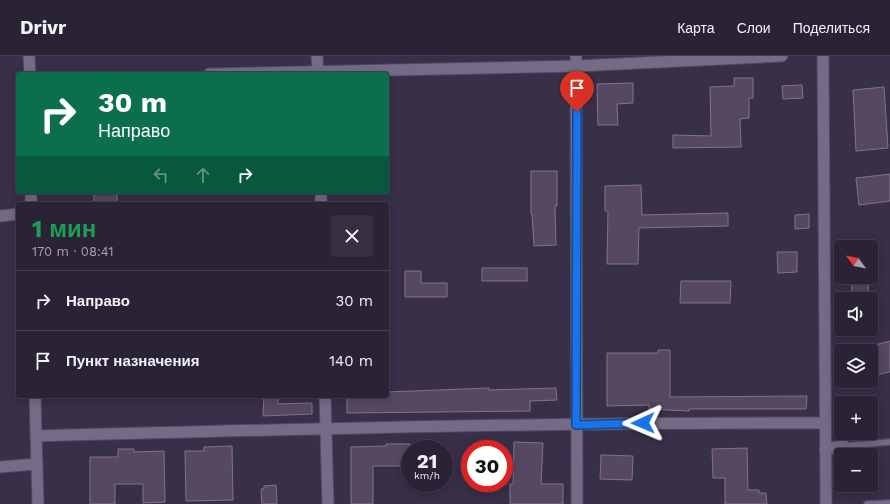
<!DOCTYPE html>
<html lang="ru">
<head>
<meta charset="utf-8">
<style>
  body { margin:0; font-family:"Work Sans",sans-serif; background:#362f42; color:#f1f3f6; height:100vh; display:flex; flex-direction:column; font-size:15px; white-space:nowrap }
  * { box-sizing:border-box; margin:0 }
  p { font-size:13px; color:#a5a4ad }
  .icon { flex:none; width:22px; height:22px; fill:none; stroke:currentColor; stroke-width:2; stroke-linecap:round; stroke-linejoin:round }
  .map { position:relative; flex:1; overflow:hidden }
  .drawer { position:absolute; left:16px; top:146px; width:373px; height:196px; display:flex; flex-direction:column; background:#2a2336; border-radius:4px; box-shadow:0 2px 10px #0003,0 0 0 1px #464051 }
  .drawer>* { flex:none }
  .top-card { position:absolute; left:16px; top:16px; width:373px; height:122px; border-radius:4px; box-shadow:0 2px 10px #0003,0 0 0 1px #464051; background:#0b6e4f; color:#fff; overflow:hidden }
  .needle { width:26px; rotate:302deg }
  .buttons { position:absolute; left:834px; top:184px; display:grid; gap:8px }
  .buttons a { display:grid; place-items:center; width:44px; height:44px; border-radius:4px; background:#2a2336; box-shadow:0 2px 10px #0003,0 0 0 1px #464051; font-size:20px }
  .speed { position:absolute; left:401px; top:384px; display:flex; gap:8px; font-size:20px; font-weight:700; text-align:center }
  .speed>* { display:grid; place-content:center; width:52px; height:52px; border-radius:50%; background:#2a2336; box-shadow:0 2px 10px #0003,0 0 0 1px #464051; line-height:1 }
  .speed small { font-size:10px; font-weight:400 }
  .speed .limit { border:6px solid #d22; background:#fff; color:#111 }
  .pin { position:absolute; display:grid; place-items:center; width:34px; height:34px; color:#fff; margin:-41px -17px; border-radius:50% 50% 50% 0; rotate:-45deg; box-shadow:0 0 4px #0007 }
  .pin .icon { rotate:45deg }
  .me { position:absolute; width:44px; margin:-22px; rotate:269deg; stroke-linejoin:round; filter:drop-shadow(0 0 3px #0008) }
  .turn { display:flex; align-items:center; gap:14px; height:84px; padding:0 16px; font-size:18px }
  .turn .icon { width:52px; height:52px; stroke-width:2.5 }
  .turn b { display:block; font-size:28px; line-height:34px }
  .lanes { display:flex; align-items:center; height:38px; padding:0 16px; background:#0003; justify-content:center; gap:20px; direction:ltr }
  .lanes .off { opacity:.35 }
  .round { display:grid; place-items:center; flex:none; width:42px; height:42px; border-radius:4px; background:#362f42 }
  .headline { display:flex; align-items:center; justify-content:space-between; height:68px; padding:0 16px }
  h1 { font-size:24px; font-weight:700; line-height:30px; color:#1e9e55 }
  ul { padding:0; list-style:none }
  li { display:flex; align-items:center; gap:12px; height:60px; padding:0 16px; border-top:1px solid #464051 }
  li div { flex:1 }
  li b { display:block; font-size:15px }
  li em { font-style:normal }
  header { display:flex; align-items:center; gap:24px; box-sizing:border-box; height:56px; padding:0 20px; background:#2a2336; border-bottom:1px solid #464051 }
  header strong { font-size:19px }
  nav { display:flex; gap:22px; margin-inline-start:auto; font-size:14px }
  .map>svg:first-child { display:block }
  .building { fill:#564861; stroke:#82738e }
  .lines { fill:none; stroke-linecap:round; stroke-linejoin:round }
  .service-casing { stroke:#524a5f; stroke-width:8 }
  .minor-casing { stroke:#524a5f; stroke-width:13 }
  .secondary-casing { stroke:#524a5f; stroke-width:13 }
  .service { stroke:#746b87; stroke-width:5.5 }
  .minor { stroke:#746b87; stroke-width:11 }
  .secondary { stroke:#746b87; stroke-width:11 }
  .route-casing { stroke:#114b97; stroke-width:10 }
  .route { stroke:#1a73e8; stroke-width:7 }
</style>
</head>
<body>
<header>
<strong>Drivr</strong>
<nav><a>Карта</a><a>Слои</a><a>Поделиться</a></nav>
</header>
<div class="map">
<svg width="890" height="448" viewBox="0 0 890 448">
  <rect width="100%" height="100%" fill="#382f48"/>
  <g class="building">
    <polygon points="734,22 753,22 753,42 749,42 749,62 740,63 741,91 673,92 673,79 711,80 710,31 734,30"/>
    <polygon points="633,27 633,47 617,48 618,69 598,69 597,28"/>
    <polygon points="802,29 803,42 783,43 782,30"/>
    <polygon points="884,31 888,92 856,95 853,34"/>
    <polygon points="531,115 557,115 557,150 555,150 556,189 534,190 532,158 531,158"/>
    <polygon points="890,118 890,145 859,149 856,122"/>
    <polygon points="641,129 642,159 728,157 728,170 639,172 638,208 607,208 608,155 605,155 605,130"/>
    <rect x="94" y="136" width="23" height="12"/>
    <polygon points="809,158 809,172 795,173 795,159"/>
    <polygon points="777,196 797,196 797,216 778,217"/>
    <rect x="482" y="212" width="45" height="13"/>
    <polygon points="405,215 421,215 421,227 447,227 447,241 405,241"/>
    <polygon points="868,221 869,243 852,243 851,222"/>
    <polygon points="681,225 731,225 730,247 680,247"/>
    <polygon points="890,285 890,316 871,320 871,290"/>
    <polygon points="658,294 670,294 670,341 807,340 806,353 689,353 689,355 649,353 649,349 607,350 607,297 658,297"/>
    <polygon points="489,332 489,334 556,332 557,344 530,345 530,355 347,357 347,340 387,340 387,336"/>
    <polygon points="264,340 278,340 278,348 312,347 312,358 263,360"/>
    <polygon points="514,386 543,387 541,428 563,428 563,448 510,448 510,428 513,428"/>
    <polygon points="386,388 410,388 410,410 373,410 373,448 351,448 351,391 386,390"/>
    <polygon points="232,390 233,444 186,445 185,395 204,395 204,391"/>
    <polygon points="747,392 748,434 759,434 759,437 766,437 767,448 725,448 725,422 713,422 712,393"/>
    <polygon points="118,393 134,393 134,396 164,395 165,446 143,447 143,428 115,428 115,448 90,448 90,401 118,401"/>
    <polygon points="601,399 633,400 632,424 600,423"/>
    <polygon points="276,429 277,448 262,448 261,433 264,433 264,430"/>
  </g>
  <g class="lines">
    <g class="service-casing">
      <g id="service">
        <polyline points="844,390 890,386"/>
        <polyline points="867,448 890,447"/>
      </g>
    </g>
    <g class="minor-casing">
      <g id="minor">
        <polyline points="317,0 318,18"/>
        <polyline points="576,0 577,448"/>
        <polyline points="823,0 826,448"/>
        <polyline points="209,18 577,10 782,0"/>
        <polyline points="321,136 321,148"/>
        <polyline points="0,160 18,158"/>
        <polyline points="325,340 328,448"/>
        <path d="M36,380c262,-7 525,-14 788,-13"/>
        <polyline points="825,393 844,390"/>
        <polyline points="0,411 37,408"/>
      </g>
    </g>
    <g class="secondary-casing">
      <g id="secondary">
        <polyline points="29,0 30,18"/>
        <polyline points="31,136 31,148"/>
        <polyline points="35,340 38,448"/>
      </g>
    </g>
    <use href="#service" class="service"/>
    <use href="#minor" class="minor"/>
    <use href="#secondary" class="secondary"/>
  </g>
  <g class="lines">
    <g class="route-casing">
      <polyline id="route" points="577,56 576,369 643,367"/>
    </g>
    <use href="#route" class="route"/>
  </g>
</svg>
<div class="buttons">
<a><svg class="needle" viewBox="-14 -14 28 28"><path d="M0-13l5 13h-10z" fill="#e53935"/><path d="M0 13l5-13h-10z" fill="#a5a4ad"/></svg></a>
<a><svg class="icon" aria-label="sound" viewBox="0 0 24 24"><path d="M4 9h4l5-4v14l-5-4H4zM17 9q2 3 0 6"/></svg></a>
<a><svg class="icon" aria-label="layers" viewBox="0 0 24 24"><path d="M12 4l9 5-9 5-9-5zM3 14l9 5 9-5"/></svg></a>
<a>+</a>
<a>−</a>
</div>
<div class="speed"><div>21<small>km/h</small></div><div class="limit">30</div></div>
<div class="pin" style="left:577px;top:56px;background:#d93025"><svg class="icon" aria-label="arrive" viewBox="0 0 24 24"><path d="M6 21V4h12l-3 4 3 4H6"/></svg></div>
<svg class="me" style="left:643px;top:367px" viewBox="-20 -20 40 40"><path d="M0-17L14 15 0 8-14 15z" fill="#1a73e8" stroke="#fff" stroke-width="4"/></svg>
<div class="top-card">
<div class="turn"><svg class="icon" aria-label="right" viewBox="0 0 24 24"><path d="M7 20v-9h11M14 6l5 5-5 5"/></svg><div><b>30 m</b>Направо</div></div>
<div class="lanes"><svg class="icon off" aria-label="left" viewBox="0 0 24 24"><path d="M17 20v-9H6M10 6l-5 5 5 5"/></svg><svg class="icon off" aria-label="ahead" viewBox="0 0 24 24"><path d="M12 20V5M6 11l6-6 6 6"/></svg><svg class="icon" aria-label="right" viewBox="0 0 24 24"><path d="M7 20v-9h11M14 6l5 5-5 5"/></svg></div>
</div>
<section class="drawer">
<div class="headline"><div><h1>1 мин</h1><p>170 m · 08:41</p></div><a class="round"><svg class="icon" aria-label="close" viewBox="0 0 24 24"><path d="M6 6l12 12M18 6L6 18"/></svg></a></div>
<ul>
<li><svg class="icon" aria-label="right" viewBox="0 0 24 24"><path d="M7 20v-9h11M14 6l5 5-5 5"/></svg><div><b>Направо</b></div><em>30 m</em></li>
<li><svg class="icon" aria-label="arrive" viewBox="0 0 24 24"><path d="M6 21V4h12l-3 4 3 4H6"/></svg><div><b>Пункт назначения</b></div><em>140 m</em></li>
</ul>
</section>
</div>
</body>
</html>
